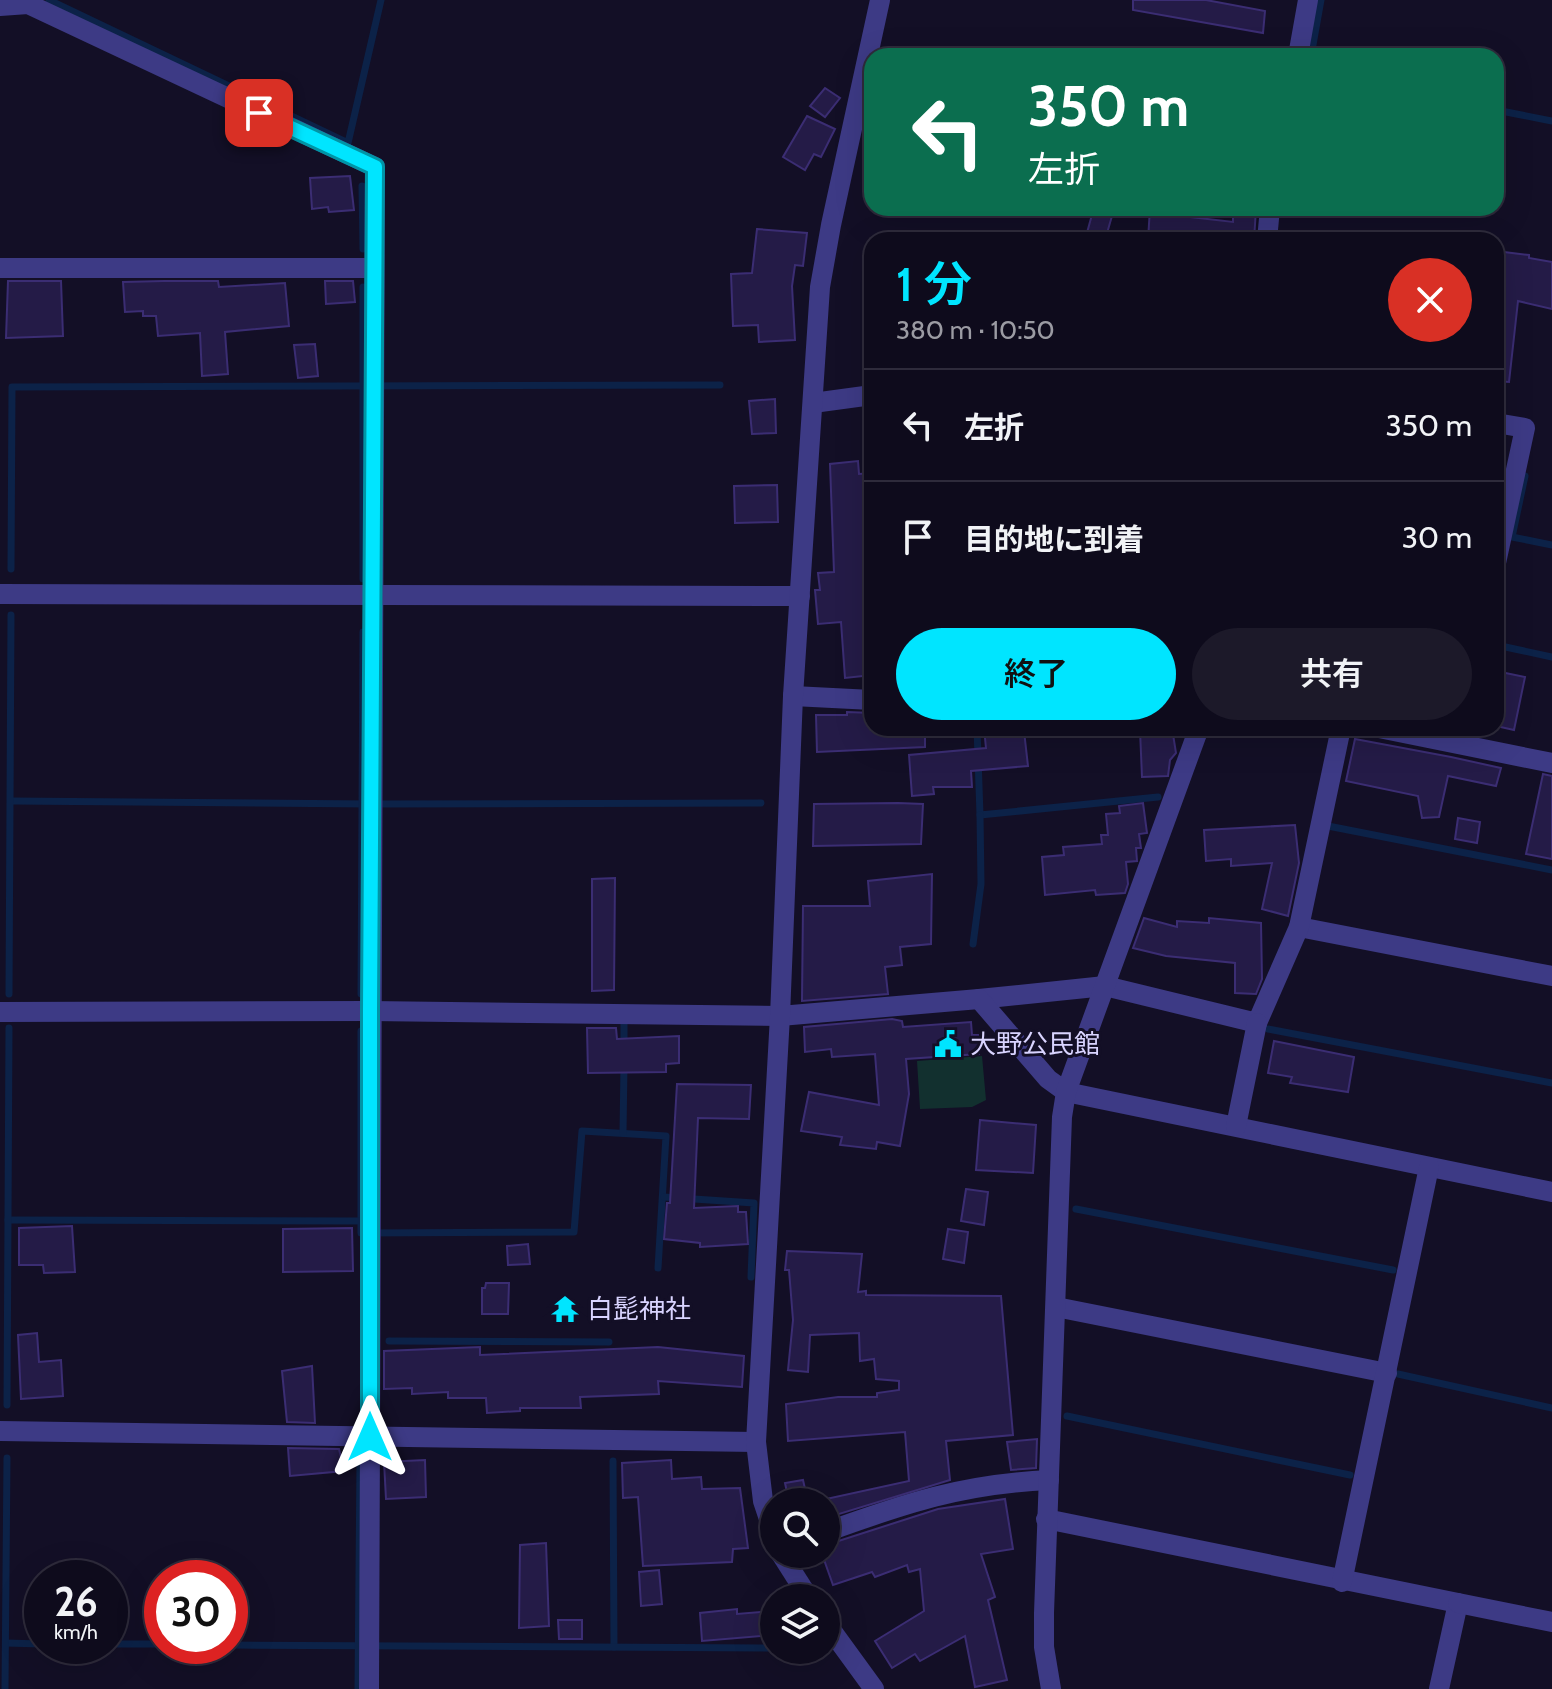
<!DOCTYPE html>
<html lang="ja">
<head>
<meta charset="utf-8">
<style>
  body { margin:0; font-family:Cabin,"Noto Sans JP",sans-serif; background:#1c1929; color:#f1f3f6; height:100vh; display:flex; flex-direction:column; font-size:30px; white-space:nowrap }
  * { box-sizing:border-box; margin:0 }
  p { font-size:26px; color:#9b9ba3 }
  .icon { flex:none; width:44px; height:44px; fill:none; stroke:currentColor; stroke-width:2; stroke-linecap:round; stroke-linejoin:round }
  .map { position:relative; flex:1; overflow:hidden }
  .drawer { position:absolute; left:864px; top:232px; width:640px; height:504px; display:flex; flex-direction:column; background:#0e0b1c; border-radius:24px; box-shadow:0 8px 32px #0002,0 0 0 2px #2e2b3b }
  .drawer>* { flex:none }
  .guide { position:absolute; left:864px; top:48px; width:640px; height:168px; border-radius:24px; box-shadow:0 8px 32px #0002,0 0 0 2px #2e2b3b; background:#0b6e4f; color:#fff; overflow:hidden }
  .controls { position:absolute; left:760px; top:1488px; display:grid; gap:16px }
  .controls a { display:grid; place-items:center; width:80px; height:80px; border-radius:50%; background:#0e0b1c; box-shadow:0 8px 32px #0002,0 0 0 2px #2e2b3b; font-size:40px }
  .speed { position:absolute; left:24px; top:1560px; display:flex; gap:16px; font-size:40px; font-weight:700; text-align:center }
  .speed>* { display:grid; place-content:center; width:104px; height:104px; border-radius:50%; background:#0e0b1c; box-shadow:0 8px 32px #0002,0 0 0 2px #2e2b3b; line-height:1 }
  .speed small { font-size:20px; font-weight:400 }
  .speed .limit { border:12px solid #d22; background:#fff; color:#111 }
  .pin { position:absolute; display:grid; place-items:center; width:68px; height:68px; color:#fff; margin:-34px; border-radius:16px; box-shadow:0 4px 12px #0006 }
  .me { position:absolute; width:88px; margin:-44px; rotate:0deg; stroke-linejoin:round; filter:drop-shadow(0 0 6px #0008) }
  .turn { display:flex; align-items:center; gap:28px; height:168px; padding:0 32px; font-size:36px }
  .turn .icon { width:104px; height:104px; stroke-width:2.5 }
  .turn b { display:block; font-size:56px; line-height:68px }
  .round { display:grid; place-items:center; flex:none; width:84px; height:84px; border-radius:42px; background:#1c1929 }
  .head { display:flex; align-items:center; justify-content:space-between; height:136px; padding:0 32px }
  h1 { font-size:48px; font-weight:600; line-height:60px; color:#00e5ff }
  .primary-button { display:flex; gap:16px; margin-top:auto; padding:16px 32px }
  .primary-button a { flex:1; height:92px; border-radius:48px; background:#00e5ff; color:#111; font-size:32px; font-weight:600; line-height:92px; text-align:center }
  .primary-button a+a { background:#1c1929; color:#f1f3f6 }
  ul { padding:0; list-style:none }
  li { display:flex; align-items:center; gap:24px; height:112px; padding:0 32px; border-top:2px solid #2e2b3b }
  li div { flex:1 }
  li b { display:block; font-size:30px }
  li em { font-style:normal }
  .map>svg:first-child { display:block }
  .green { fill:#12302f }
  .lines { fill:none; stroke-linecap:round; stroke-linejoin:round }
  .stream { stroke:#0c2248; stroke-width:7 }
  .building { fill:#241b47; stroke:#3b2d73; stroke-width:2 }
  .minor { stroke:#3d3a85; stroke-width:20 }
  .route-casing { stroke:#0095a6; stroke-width:20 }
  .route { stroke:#00e5ff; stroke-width:14 }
  .labels { text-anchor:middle; stroke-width:6; stroke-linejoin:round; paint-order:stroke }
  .poi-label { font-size:26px; fill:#d9d4ff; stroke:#130f26; text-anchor:start }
</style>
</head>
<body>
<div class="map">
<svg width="1552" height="1689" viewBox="0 0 1552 1689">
  <rect width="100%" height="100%" fill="#130f26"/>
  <polygon class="green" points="982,1056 986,1100 972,1107 920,1109 917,1061"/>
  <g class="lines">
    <g class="stream">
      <polyline points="49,0 348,143 381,0"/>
      <polyline points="1311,56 1321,0"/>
      <polyline points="1496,110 1552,121"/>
      <polyline points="362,186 363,249"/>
      <polyline points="1525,476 1512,537 1552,545"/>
      <polyline points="11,569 12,387 720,385"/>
      <polyline points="363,579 363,287"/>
      <polyline points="1496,645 1552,657"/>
      <polyline points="977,728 980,815 1158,797"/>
      <polyline points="12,801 371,804 761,803"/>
      <polyline points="1328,826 1552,870"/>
      <polyline points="973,944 981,884 980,815"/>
      <polyline points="9,994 11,615"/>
      <polyline points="361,994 363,632"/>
      <polyline points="1268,1029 1552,1083"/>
      <polyline points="361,1031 361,1233 574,1232 582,1131 666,1136 658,1268"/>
      <polyline points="624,1048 624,1022"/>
      <polyline points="623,1133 624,1065"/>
      <polyline points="664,1197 754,1203 751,1277"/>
      <polyline points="1076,1209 1393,1270"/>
      <polyline points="8,1220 361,1221"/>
      <polyline points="389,1341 609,1342"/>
      <polyline points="1398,1374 1552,1408"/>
      <polyline points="7,1405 9,1028"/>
      <polyline points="1067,1416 1350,1475"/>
      <polyline points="613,1461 614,1647"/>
      <polyline points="6,1643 42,1644"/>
      <polyline points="110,1644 162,1644"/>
      <polyline points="230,1645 774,1648"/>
      <polyline points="5,1689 7,1458"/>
      <polyline points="358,1689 360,1460"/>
    </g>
  </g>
  <g class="building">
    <polygon points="1133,0 1206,0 1265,11 1263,33 1133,10"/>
    <polygon points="825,88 840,98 825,117 810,106"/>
    <polygon points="807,116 835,129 821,157 814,154 805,170 783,157"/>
    <polygon points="350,176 354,210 329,212 328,207 312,209 310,178"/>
    <polygon points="1150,208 1182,208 1182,216 1233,222 1233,208 1256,209 1254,240 1148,240"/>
    <polygon points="1093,211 1112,216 1105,240 1085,240"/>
    <polygon points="757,229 807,233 803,266 795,265 792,286 795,340 759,342 758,325 733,326 731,274 752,273"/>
    <polygon points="1496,251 1529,255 1529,258 1552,262 1552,309 1518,301 1509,382 1496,381"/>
    <polygon points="8,281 61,281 63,336 6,338"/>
    <polygon points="164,281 218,281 219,287 285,283 289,326 225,332 228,374 202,376 200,333 158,336 156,316 143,316 143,311 125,312 123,282"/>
    <polygon points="325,281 353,281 355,302 326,304"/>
    <polygon points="315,344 318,376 298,378 294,345"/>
    <polygon points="775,399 776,433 752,434 749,401"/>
    <polygon points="858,461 859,474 872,473 872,675 845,678 841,622 818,624 815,590 820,590 818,573 834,572 830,464"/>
    <polygon points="777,485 778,522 735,523 734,486"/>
    <polygon points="1496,671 1525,677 1514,730 1496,726"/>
    <polygon points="847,712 872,713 872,728 925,728 925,747 817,752 816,715 847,715"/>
    <polygon points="984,728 1024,731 1028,766 971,771 972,787 933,787 934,794 912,796 909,755 986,748"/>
    <polygon points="1172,728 1176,753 1170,760 1168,776 1142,777 1140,730"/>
    <polygon points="1355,739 1451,757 1501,768 1496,786 1448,776 1439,817 1422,818 1418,796 1346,781"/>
    <polygon points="1543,774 1552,776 1552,859 1526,854"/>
    <polygon points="898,803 923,804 921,844 813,846 814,804"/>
    <polygon points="1143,803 1147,833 1139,834 1141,848 1136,848 1137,861 1126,862 1128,884 1125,893 1096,895 1095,890 1045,895 1042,857 1064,855 1063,847 1102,844 1101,835 1108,835 1106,814 1120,813 1119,806"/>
    <polygon points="1458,818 1480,822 1477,843 1455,839"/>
    <polygon points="1295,825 1299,863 1288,916 1262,909 1272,863 1231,866 1231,859 1206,861 1204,830"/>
    <polygon points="932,874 931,944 900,947 902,965 885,967 888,994 802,1001 803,906 870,906 868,881"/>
    <polygon points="615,878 614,990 592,991 592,879"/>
    <polygon points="1144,918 1177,927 1177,921 1209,923 1209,918 1261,923 1262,979 1256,994 1235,993 1235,963 1166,956 1133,948"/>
    <polygon points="892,1019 902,1021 903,1027 971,1022 972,1035 978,1035 979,1054 906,1059 909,1094 900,1146 877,1142 876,1149 840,1145 842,1137 801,1131 809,1092 879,1105 875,1054 832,1057 831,1049 805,1052 804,1027"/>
    <polygon points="587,1028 616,1028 617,1039 679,1036 679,1063 666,1064 666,1072 588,1073"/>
    <polygon points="1274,1041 1354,1057 1348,1092 1290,1083 1292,1077 1268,1073"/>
    <polygon points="677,1084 751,1085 749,1119 698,1118 694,1208 738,1206 738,1212 746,1212 748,1244 700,1247 700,1243 664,1239 667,1203 670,1203"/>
    <polygon points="980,1120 1036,1125 1033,1173 976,1170"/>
    <polygon points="966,1189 988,1192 984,1225 961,1221"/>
    <polygon points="72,1226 75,1272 44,1273 43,1265 19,1265 19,1228"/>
    <polygon points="352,1228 353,1271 283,1272 283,1229"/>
    <polygon points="948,1229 968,1232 964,1263 943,1259"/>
    <polygon points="528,1244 530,1264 508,1265 507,1246"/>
    <polygon points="787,1251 862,1254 858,1292 866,1291 866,1295 1001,1296 1013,1435 946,1441 950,1480 826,1518 826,1499 909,1481 905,1432 788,1441 786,1404 838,1397 877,1397 877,1393 899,1390 899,1381 876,1379 874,1359 860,1361 859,1333 810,1335 808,1372 788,1370 793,1320 789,1270 785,1270"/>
    <polygon points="486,1283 509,1283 508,1314 482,1314 482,1288 485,1288"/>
    <polygon points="37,1333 39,1362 61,1360 63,1396 21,1399 18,1335"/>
    <polygon points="480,1347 480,1355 658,1347 744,1356 742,1387 658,1381 659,1394 580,1397 581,1408 520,1408 520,1411 487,1413 486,1398 448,1398 448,1392 412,1394 412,1388 384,1389 384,1351"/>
    <polygon points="312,1366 315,1423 287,1422 282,1371"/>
    <polygon points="1037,1439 1036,1468 1011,1470 1007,1442"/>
    <polygon points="288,1448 339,1449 344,1471 290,1476"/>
    <polygon points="425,1460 426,1497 386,1499 384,1462"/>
    <polygon points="671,1460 672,1479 701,1477 702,1489 740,1488 748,1548 733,1549 732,1562 643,1566 638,1497 623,1498 622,1463"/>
    <polygon points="803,1480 808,1502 789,1502 785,1483"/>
    <polygon points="1005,1499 1013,1549 981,1554 995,1597 988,1600 1007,1680 975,1687 965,1636 920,1661 915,1654 892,1668 875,1641 924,1611 920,1569 909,1572 907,1565 875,1577 872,1572 833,1585 822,1554 826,1554 826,1545 938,1509"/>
    <polygon points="546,1543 549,1626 519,1628 520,1545"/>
    <polygon points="659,1570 662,1604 641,1606 639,1572"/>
    <polygon points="737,1609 737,1614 774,1611 774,1635 702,1641 700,1613"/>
    <polygon points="558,1620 582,1620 582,1639 559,1639"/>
  </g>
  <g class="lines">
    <g class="minor">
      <polyline points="0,6 28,4 375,167 369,1689"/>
      <polyline points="1298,56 1308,0"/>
      <polyline points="1267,240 1270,208"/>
      <polyline points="0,268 374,268"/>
      <polyline points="813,403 872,395"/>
      <polyline points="1496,423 1525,428 1496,563"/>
      <polyline points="0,594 800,596"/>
      <polyline points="793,696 872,700"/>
      <polyline points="1379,728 1552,763"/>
      <polyline points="1299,927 1552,976"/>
      <polyline points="979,999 1105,986 1257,1023 1299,927 1341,728"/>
      <polyline points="0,1012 370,1011 780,1016 979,999 1048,1079 1066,1092 1552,1192"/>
      <polyline points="1236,1126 1257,1023"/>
      <polyline points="1056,1307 1387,1373"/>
      <polyline points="0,1431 756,1442"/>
      <polyline points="1046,1519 1458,1603 1439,1689"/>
      <path d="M826,1532c80,-29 137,-48 223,-52"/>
      <polyline points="774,1534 763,1501 756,1442 780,1016 793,696 820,287 831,225 880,0"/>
      <polyline points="781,1554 809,1598"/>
      <polyline points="1342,1582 1429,1167"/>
      <polyline points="1458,1603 1552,1622"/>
      <polyline points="826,1623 874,1689"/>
      <polyline points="1051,1689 1044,1647 1044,1613 1062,1117 1066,1092 1199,728"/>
    </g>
  </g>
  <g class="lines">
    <g class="route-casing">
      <polyline id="route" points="259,113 375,167 370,1011 370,1437"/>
    </g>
    <use href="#route" class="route"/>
  </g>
  <defs>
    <g id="civic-bare" transform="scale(2.16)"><path d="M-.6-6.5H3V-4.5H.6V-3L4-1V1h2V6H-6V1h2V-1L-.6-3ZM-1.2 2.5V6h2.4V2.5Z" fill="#00e5ff" stroke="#130f26" stroke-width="2.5" paint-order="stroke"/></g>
    <g id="temple-bare" transform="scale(2.16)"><path d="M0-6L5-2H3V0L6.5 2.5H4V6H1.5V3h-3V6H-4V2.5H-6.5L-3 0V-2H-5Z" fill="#00e5ff" stroke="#130f26" stroke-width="2.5" paint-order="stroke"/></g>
  </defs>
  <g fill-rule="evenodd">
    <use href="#civic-bare" x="948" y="1044"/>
    <use href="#temple-bare" x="565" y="1309"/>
  </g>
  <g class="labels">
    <g class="poi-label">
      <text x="970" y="1053">大野公民館</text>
      <text x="587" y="1318">白髭神社</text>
    </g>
  </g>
</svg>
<div class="controls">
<a><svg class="icon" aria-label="search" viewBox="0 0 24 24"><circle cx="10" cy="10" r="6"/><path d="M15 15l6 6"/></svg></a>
<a><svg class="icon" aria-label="layers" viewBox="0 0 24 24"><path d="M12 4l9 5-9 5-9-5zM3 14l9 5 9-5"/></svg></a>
</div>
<div class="speed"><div>26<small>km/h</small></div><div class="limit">30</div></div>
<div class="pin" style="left:259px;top:113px;background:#d93025"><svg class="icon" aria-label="arrive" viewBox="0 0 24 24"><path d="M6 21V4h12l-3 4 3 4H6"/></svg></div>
<svg class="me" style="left:370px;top:1437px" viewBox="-20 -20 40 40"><path d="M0-17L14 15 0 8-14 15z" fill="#00e5ff" stroke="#fff" stroke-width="4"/></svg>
<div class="guide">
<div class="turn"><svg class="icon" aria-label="left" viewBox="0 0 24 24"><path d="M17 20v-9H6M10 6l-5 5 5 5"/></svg><div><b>350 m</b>左折</div></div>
</div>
<section class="drawer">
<div class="head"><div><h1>1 分</h1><p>380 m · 10:50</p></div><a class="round" style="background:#d93025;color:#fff"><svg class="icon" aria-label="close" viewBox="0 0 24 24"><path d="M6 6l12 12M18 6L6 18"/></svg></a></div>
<ul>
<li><svg class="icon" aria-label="left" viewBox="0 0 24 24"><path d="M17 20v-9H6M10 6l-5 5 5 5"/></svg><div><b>左折</b></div><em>350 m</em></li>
<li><svg class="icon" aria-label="arrive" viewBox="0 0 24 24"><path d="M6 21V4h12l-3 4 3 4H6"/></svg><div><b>目的地に到着</b></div><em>30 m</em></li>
</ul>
<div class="primary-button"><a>終了</a><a>共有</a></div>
</section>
</div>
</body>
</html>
